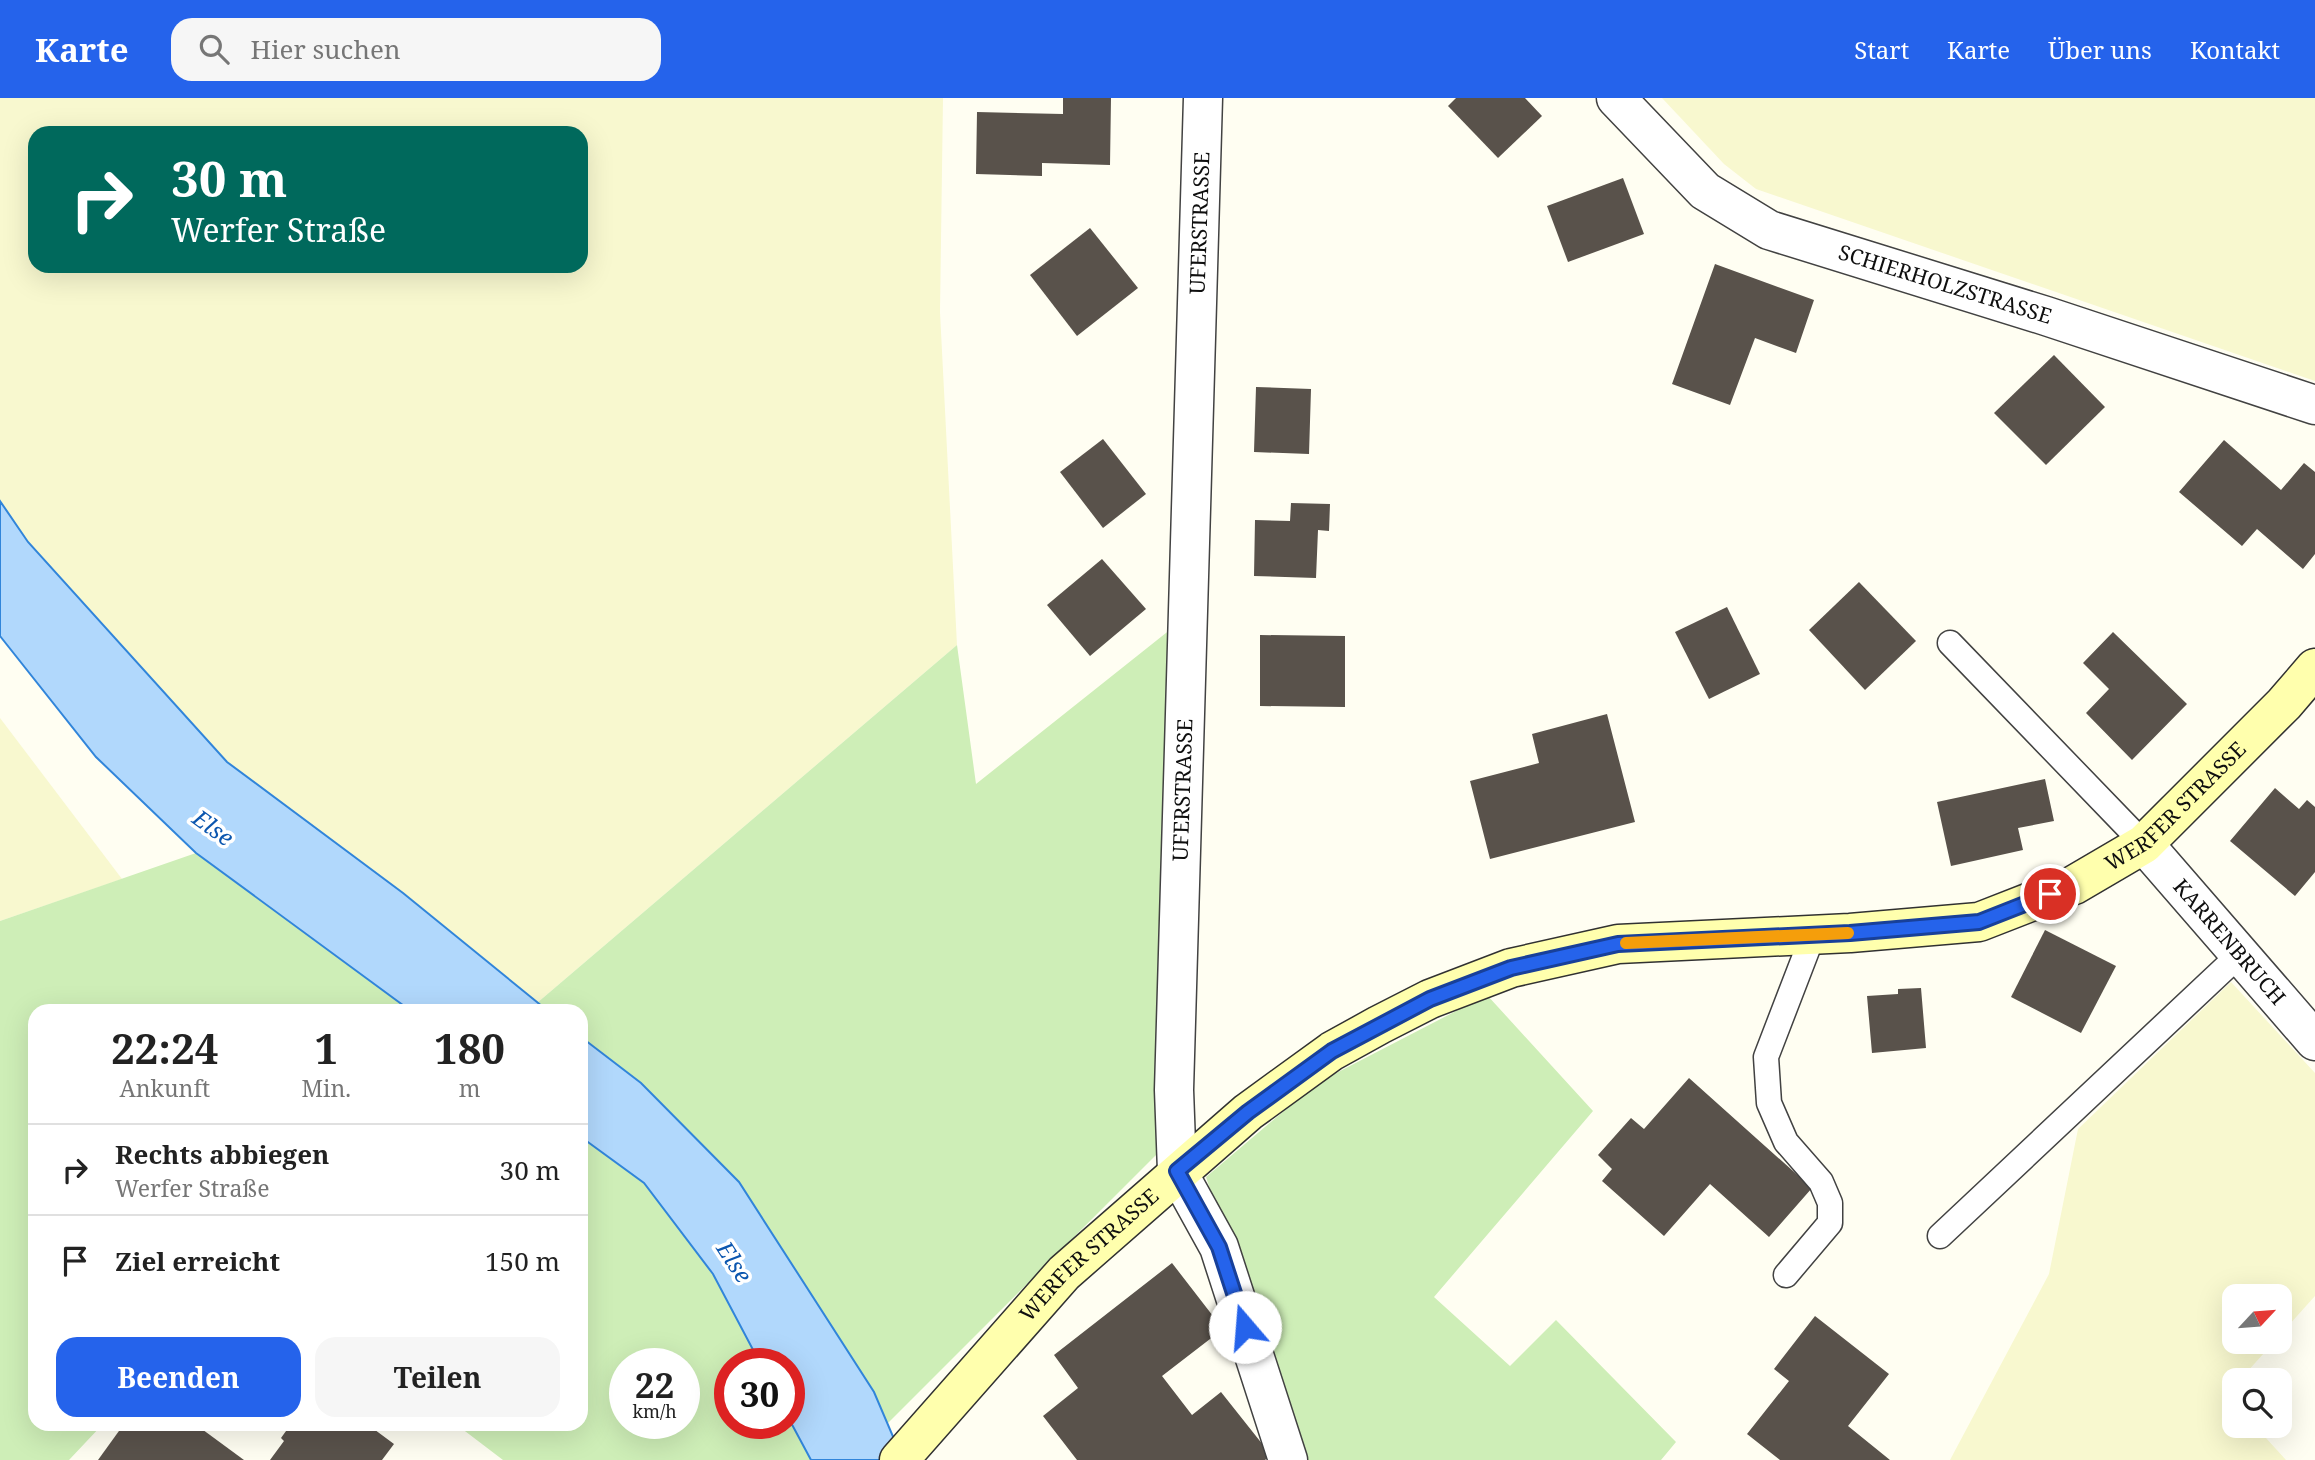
<!DOCTYPE html>
<html lang="de">
<head>
<meta charset="utf-8">
<style>
  body { margin:0; font-family:"Noto Serif",serif; background:#f6f6f6; color:#222; height:100vh; display:flex; flex-direction:column; font-size:26px; white-space:nowrap }
  * { box-sizing:border-box; margin:0 }
  p { font-size:23px; color:#767676 }
  .icon { flex:none; width:38px; height:38px; fill:none; stroke:currentColor; stroke-width:2; stroke-linecap:round; stroke-linejoin:round }
  .map { position:relative; flex:1; overflow:hidden }
  .panel { position:absolute; left:28px; top:906px; width:560px; height:427px; display:flex; flex-direction:column; background:#fff; border-radius:21px; box-shadow:0 7px 28px #0002 }
  .panel>* { flex:none }
  .hud { position:absolute; left:28px; top:28px; width:560px; height:147px; border-radius:21px; box-shadow:0 7px 28px #0002; background:#00695c; color:#fff; overflow:hidden }
  .needle { width:46px; rotate:64deg }
  .controls { position:absolute; left:2222px; top:1186px; display:grid; gap:14px }
  .controls a { display:grid; place-items:center; width:70px; height:70px; border-radius:14px; background:#fff; box-shadow:0 7px 28px #0002; font-size:35px }
  .speed { position:absolute; left:609px; top:1250px; display:flex; gap:14px; font-size:35px; font-weight:700; text-align:center }
  .speed>* { display:grid; place-content:center; width:91px; height:91px; border-radius:50%; background:#fff; box-shadow:0 7px 28px #0002; line-height:1 }
  .speed small { font-size:18px; font-weight:400 }
  .speed .limit { border:10px solid #d22; background:#fff; color:#111 }
  .pin { position:absolute; display:grid; place-items:center; width:60px; height:60px; color:#fff; margin:-30px; border:4px solid #fff; border-radius:50%; box-shadow:0 2px 7px #0007 }
  .me { position:absolute; width:77px; margin:-38px; rotate:342deg; stroke-linejoin:round; filter:drop-shadow(0 0 5px #0008) }
  .turn { display:flex; align-items:center; gap:24px; height:147px; padding:0 28px; font-size:32px }
  .turn .icon { width:91px; height:91px; stroke-width:2.5 }
  .turn b { display:block; font-size:49px; line-height:60px }
  .eta { display:flex; justify-content:space-evenly; align-items:center; height:119px; text-align:center }
  .eta b { font-size:42px; font-weight:700; line-height:49px }
  .cta { display:flex; gap:14px; margin-top:auto; padding:14px 28px }
  .cta a { flex:1; height:80px; border-radius:21px; background:#2563eb; color:#fff; font-size:28px; font-weight:700; line-height:80px; text-align:center }
  .cta a+a { background:#f6f6f6; color:#222 }
  ul { padding:0; list-style:none }
  li { display:flex; align-items:center; gap:21px; height:91px; padding:0 28px; border-top:2px solid #e0e0e0 }
  li div { flex:1 }
  li b { display:block; font-size:26px }
  li em { font-style:normal }
  header { display:flex; align-items:center; gap:42px; box-sizing:border-box; height:98px; padding:0 35px; background:#2563eb; color:#fff }
  header strong { font-size:33px }
  nav { display:flex; gap:38px; margin-inline-start:auto; font-size:24px }
  .search { width:490px; height:63px; background:#f6f6f6; display:flex; align-items:center; gap:18px; box-sizing:border-box; padding:0 24px; border-radius:21px; color:#767676; font-size:26px }
  .map>svg:first-child { display:block }
  .farmland { fill:#f8f8cf; fill-rule:evenodd }
  .green { fill:#ceeeb7; fill-rule:evenodd }
  .water { fill:#b1d8fc; stroke:#3185da; stroke-width:2 }
  .building { fill:#59524b }
  .lines { fill:none; stroke-linecap:round; stroke-linejoin:round }
  .lane-casing { stroke:#424242; stroke-width:27 }
  .street-casing { stroke:#424242; stroke-width:41 }
  .secondary-casing { stroke:#313131; stroke-width:41 }
  .lane { stroke:#fff; stroke-width:24 }
  .street { stroke:#fff; stroke-width:38 }
  .secondary { stroke:#ffffad; stroke-width:38 }
  .route-casing { stroke:#184099; stroke-width:18 }
  .route { stroke:#2563eb; stroke-width:12 }
  .slow { stroke:#f59e0b; stroke-width:12 }
  .labels { text-anchor:middle; stroke-width:7; stroke-linejoin:round; paint-order:stroke }
  .street-label { font-size:21px; fill:#0f0f0f; stroke:#fff }
  .water-label { font-size:23px; font-style:italic; fill:#0b56af; stroke:#fff }
</style>
</head>
<body>
<header>
<strong>Karte</strong>
<div class="search"><svg class="icon" aria-label="search" viewBox="0 0 24 24"><circle cx="10" cy="10" r="6"/><path d="M15 15l6 6"/></svg>Hier suchen</div>
<nav><a>Start</a><a>Karte</a><a>Über uns</a><a>Kontakt</a></nav>
</header>
<div class="map">
<svg width="2315" height="1362" viewBox="0 0 2315 1362">
  <rect width="100%" height="100%" fill="#fffef2"/>
  <g class="farmland">
    <path d="M0,0h943l-3,214 17,333 -420,358 -134,-110 -176,-131 -199,-220 -28,-41zM35,35h546v133h-546z"/>
    <polygon points="1662,0 2315,0 2315,283 1756,91 1724,66"/>
    <polygon points="0,620 122,781 0,823"/>
    <polygon points="2231,884 2315,975 2315,1198 2280,1237 2280,1199 2235,1199 2235,1244 2274,1244 2246,1275 2243,1283 2235,1283 2235,1328 2255,1328 2286,1362 1950,1362 2049,1176 2078,1031"/>
  </g>
  <g class="green">
    <polygon points="1176,527 1157,1056 887,1326 874,1294 641,985 581,939 581,914 548,913 537,905 957,547 976,686"/>
    <polygon points="196,755 411,913 35,914 35,1326 102,1327 69,1362 0,1362 0,823"/>
    <polygon points="1487,897 1593,1013 1434,1199 1510,1268 1556,1222 1676,1344 1661,1362 1299,1362 1206,1079 1317,985"/>
    <path d="M581,1039l63,46 69,91 47,89h-30v60h59v-4l22,41h-308l-46,-35 124,-1zM625,1265h59v60h-59z"/>
  </g>
  <g class="water">
    <polygon points="0,403 28,444 227,664 403,795 548,913 411,913 196,755 96,659 0,538"/>
    <polygon points="581,939 641,985 739,1084 874,1294 903,1362 811,1362 789,1321 789,1265 760,1265 713,1176 644,1085 581,1039"/>
  </g>
  <g class="building">
    <polygon points="1063,0 1111,0 1110,67 1042,65 1042,78 976,76 977,14 1063,16"/>
    <polygon points="1456,0 1525,0 1542,18 1498,60 1448,8"/>
    <polygon points="1623,80 1644,136 1568,164 1547,108"/>
    <polygon points="1090,130 1138,190 1077,238 1030,177"/>
    <polygon points="1715,166 1814,202 1796,255 1755,240 1730,307 1672,286"/>
    <polygon points="2054,257 2105,309 2046,367 1994,315"/>
    <polygon points="1256,289 1311,291 1309,356 1254,354"/>
    <polygon points="1103,341 1146,396 1103,430 1060,374"/>
    <polygon points="2224,342 2281,392 2304,365 2315,374 2315,456 2303,471 2257,431 2242,448 2179,394"/>
    <polygon points="1291,405 1330,406 1329,433 1318,432 1316,480 1254,478 1255,422 1290,423"/>
    <polygon points="1102,461 1146,511 1090,558 1047,507"/>
    <polygon points="1859,484 1916,543 1865,592 1809,532"/>
    <polygon points="1727,509 1760,576 1709,601 1675,534"/>
    <polygon points="2113,534 2187,606 2132,662 2086,615 2109,591 2083,565"/>
    <polygon points="1260,537 1345,538 1345,609 1260,608"/>
    <polygon points="1607,616 1635,724 1490,761 1470,683 1539,665 1532,636"/>
    <polygon points="2045,681 2054,723 2018,730 2023,752 1951,768 1937,704"/>
    <polygon points="2275,690 2299,711 2307,702 2315,709 2315,774 2295,798 2230,743"/>
    <polygon points="2045,832 2116,868 2081,935 2011,899"/>
    <polygon points="1921,890 1926,950 1872,955 1867,898 1898,896 1898,891"/>
    <polygon points="1689,980 1812,1090 1769,1139 1710,1086 1664,1138 1602,1083 1612,1071 1598,1057 1631,1020 1644,1031"/>
    <polygon points="1172,1165 1223,1231 1162,1278 1192,1317 1221,1294 1271,1357 1265,1362 1077,1362 1043,1318 1078,1290 1054,1257"/>
    <polygon points="1815,1218 1889,1276 1848,1328 1890,1362 1780,1362 1747,1336 1789,1283 1774,1271"/>
    <polygon points="124,1326 195,1326 244,1362 98,1362"/>
    <polygon points="291,1326 367,1326 394,1346 382,1362 270,1362 284,1343 281,1340"/>
  </g>
  <g class="lines">
    <g class="lane-casing">
      <g id="lane">
        <polyline points="1950,545 2144,746"/>
        <polyline points="1940,1138 2239,857"/>
        <polyline points="1786,1177 1830,1125 1830,1105 1821,1084 1786,1044 1769,1005 1766,959 1813,837"/>
      </g>
    </g>
    <g class="street-casing">
      <g id="street">
        <polyline points="1203,0 1174,992 1177,1073 1219,1149 1288,1362"/>
        <path id="s1" d="M1616,0l89,93 64,39 277,86 269,89"/>
        <path id="s2" d="M2144,746l171,197"/>
      </g>
    </g>
    <g class="secondary-casing">
      <g id="secondary">
        <path id="s3" d="M899,1362l165,-187 184,-161 84,-61 47,-26 51,-26 81,-31 107,-24 232,-11 129,-11 95,-37 70,-41 140,-140 31,-36"/>
      </g>
    </g>
    <use href="#lane" class="lane"/>
    <use href="#street" class="street"/>
    <use href="#secondary" class="secondary"/>
  </g>
  <g class="lines">
    <g class="route-casing">
      <polyline id="route" points="1245,1229 1219,1149 1177,1073 1248,1014 1332,953 1430,901 1511,870 1618,846 1850,835 1979,824 2050,796"/>
    </g>
    <use href="#route" class="route"/>
    <polyline class="slow" points="1626,845 1848,835"/>
  </g>
  <g class="labels">
    <g class="street-label">
      <text transform="translate(1200 125) rotate(-88)" y="7">UFERSTRASSE</text>
      <text dy="7" stroke="none"><textPath href="#s1" startOffset="388">SCHIERHOLZSTRASSE</textPath></text>
      <text transform="translate(1183 692) rotate(-88)" y="7">UFERSTRASSE</text>
      <text dy="7" stroke="none"><textPath href="#s3" startOffset="1498">WERFER STRASSE</textPath></text>
      <text dy="7" stroke="none"><textPath href="#s2" startOffset="130">KARRENBRUCH</textPath></text>
      <text dy="7" stroke="none"><textPath href="#s3" startOffset="280">WERFER STRASSE</textPath></text>
    </g>
    <g class="water-label">
      <text transform="translate(213 730) rotate(36)" y="8">Else</text>
      <text transform="translate(734 1164) rotate(57)" y="8">Else</text>
    </g>
  </g>
</svg>
<div class="controls">
<a><svg class="needle" viewBox="-14 -14 28 28"><path d="M0-13l5 13h-10z" fill="#e53935"/><path d="M0 13l5-13h-10z" fill="#767676"/></svg></a>
<a><svg class="icon" aria-label="search" viewBox="0 0 24 24"><circle cx="10" cy="10" r="6"/><path d="M15 15l6 6"/></svg></a>
</div>
<div class="speed"><div>22<small>km/h</small></div><div class="limit">30</div></div>
<div class="pin" style="left:2050px;top:796px;background:#d93025"><svg class="icon" aria-label="arrive" viewBox="0 0 24 24"><path d="M6 21V4h12l-3 4 3 4H6"/></svg></div>
<svg class="me" style="left:1245px;top:1229px" viewBox="-20 -20 40 40"><circle r="19" fill="#fff"/><path d="M0-13L10 11 0 6-10 11z" fill="#2563eb"/></svg>
<div class="hud">
<div class="turn"><svg class="icon" aria-label="right" viewBox="0 0 24 24"><path d="M7 20v-9h11M14 6l5 5-5 5"/></svg><div><b>30 m</b>Werfer Straße</div></div>
</div>
<section class="panel">
<div class="eta">
<div><b>22:24</b><p>Ankunft</p></div>
<div><b>1</b><p>Min.</p></div>
<div><b>180</b><p>m</p></div>
</div>
<ul>
<li><svg class="icon" aria-label="right" viewBox="0 0 24 24"><path d="M7 20v-9h11M14 6l5 5-5 5"/></svg><div><b>Rechts abbiegen</b><p>Werfer Straße</p></div><em>30 m</em></li>
<li><svg class="icon" aria-label="arrive" viewBox="0 0 24 24"><path d="M6 21V4h12l-3 4 3 4H6"/></svg><div><b>Ziel erreicht</b></div><em>150 m</em></li>
</ul>
<div class="cta"><a>Beenden</a><a>Teilen</a></div>
</section>
</div>
</body>
</html>
